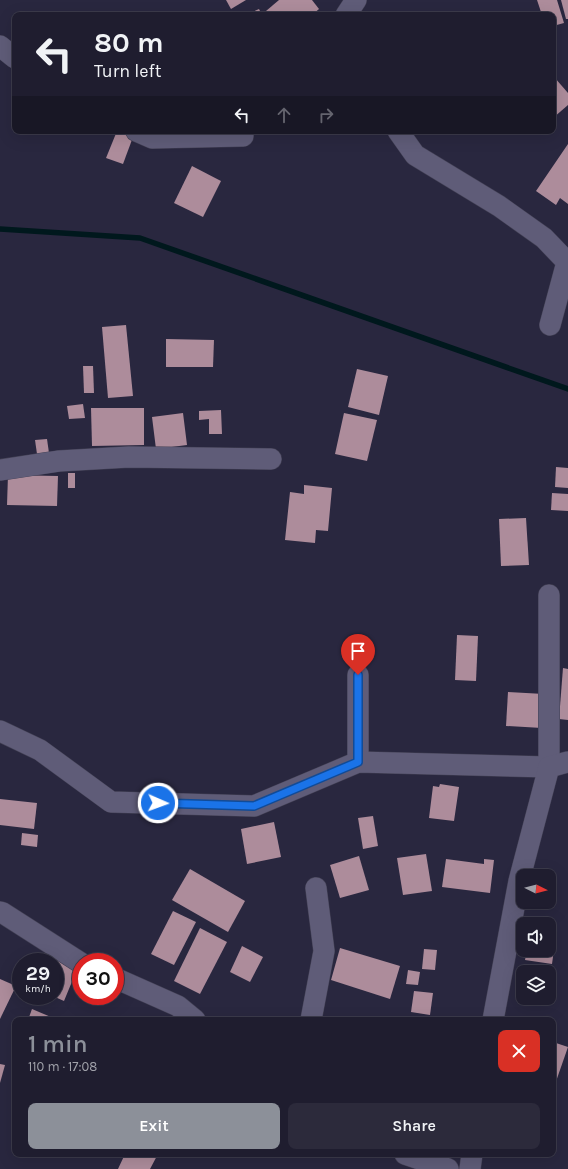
<!DOCTYPE html>
<html lang="en">
<head>
<meta charset="utf-8">
<style>
  body { margin:0; font-family:Karla,sans-serif; background:#2c2a3b; color:#f1f3f6; height:100vh; display:flex; flex-direction:column; font-size:15px; white-space:nowrap }
  * { box-sizing:border-box; margin:0 }
  p { font-size:13px; color:#a1a2aa }
  .icon { flex:none; width:22px; height:22px; fill:none; stroke:currentColor; stroke-width:2; stroke-linecap:round; stroke-linejoin:round }
  .map { position:relative; flex:1; overflow:hidden }
  .sheet { position:absolute; left:12px; top:1017px; width:544px; height:140px; display:flex; flex-direction:column; background:#1f1d2f; border-radius:8px; box-shadow:0 4px 16px #0002,0 0 0 1px #3c3b4b }
  .sheet>* { flex:none }
  .hud { position:absolute; left:12px; top:12px; width:544px; height:122px; border-radius:8px; box-shadow:0 4px 16px #0002,0 0 0 1px #3c3b4b; background:#1f1d2f; color:#f1f3f6; overflow:hidden }
  .needle { width:26px; rotate:96deg }
  .controls { position:absolute; left:516px; top:869px; display:grid; gap:8px }
  .controls a { display:grid; place-items:center; width:40px; height:40px; border-radius:8px; background:#1f1d2f; box-shadow:0 4px 16px #0002,0 0 0 1px #3c3b4b; font-size:20px }
  .speed { position:absolute; left:12px; top:953px; display:flex; gap:8px; font-size:20px; font-weight:700; text-align:center }
  .speed>* { display:grid; place-content:center; width:52px; height:52px; border-radius:50%; background:#1f1d2f; box-shadow:0 4px 16px #0002,0 0 0 1px #3c3b4b; line-height:1 }
  .speed small { font-size:10px; font-weight:400 }
  .speed .limit { border:6px solid #d22; background:#fff; color:#111 }
  .pin { position:absolute; display:grid; place-items:center; width:34px; height:34px; color:#fff; margin:-41px -17px; border-radius:50% 50% 50% 0; rotate:-45deg; box-shadow:0 0 4px #0007 }
  .pin .icon { rotate:45deg }
  .me { position:absolute; width:44px; margin:-22px; rotate:92deg; stroke-linejoin:round; filter:drop-shadow(0 0 3px #0008) }
  .turn { display:flex; align-items:center; gap:14px; height:84px; padding:0 16px; font-size:18px }
  .turn .icon { width:52px; height:52px; stroke-width:2.5 }
  .turn b { display:block; font-size:28px; line-height:34px }
  .lanes { display:flex; align-items:center; height:38px; padding:0 16px; background:#0003; justify-content:center; gap:20px; direction:ltr }
  .lanes .off { opacity:.35 }
  .round { display:grid; place-items:center; flex:none; width:42px; height:42px; border-radius:8px; background:#2c2a3b }
  .head { display:flex; align-items:center; justify-content:space-between; height:68px; padding:0 16px }
  h1 { font-size:24px; font-weight:600; line-height:30px; color:#8c9099 }
  .action { display:flex; gap:8px; margin-top:auto; padding:8px 16px }
  .action a { flex:1; height:46px; border-radius:8px; background:#8c9099; color:#fff; font-size:16px; font-weight:600; line-height:46px; text-align:center }
  .action a+a { background:#2c2a3b; color:#f1f3f6 }
  .map>svg:first-child { display:block }
  .lines { fill:none; stroke-linecap:round; stroke-linejoin:round }
  .stream { stroke:#00181d; stroke-width:5.5 }
  .building { fill:#ad8c9b }
  .minor-casing { stroke:#434155; stroke-width:22 }
  .minor { stroke:#5f5c78; stroke-width:21 }
  .route-casing { stroke:#114b97; stroke-width:10 }
  .route { stroke:#1a73e8; stroke-width:7 }
</style>
</head>
<body>
<div class="map">
<svg width="568" height="1169" viewBox="0 0 568 1169">
  <rect width="100%" height="100%" fill="#29273f"/>
  <g class="lines">
    <polyline class="stream" points="0,229 140,238 568,389"/>
  </g>
  <g class="building">
    <polygon points="226,0 246,0 231,9"/>
    <polygon points="279,0 312,0 319,9 312,15 269,15 266,11"/>
    <polygon points="537,0 557,0 564,23 553,26 553,15 542,15"/>
    <polygon points="561,0 568,0 568,19 566,19"/>
    <polygon points="259,9 262,15 246,15"/>
    <polygon points="555,78 568,93 568,105 553,118 553,79"/>
    <polygon points="117,131 133,137 123,164 106,158"/>
    <polygon points="568,144 568,204 560,198 556,205 536,191"/>
    <polygon points="192,166 221,181 203,217 174,203"/>
    <polygon points="126,325 133,396 108,398 102,327"/>
    <polygon points="166,339 214,340 213,367 166,367"/>
    <polygon points="83,366 93,366 94,393 84,393"/>
    <polygon points="357,369 388,376 379,415 348,407"/>
    <polygon points="83,404 85,418 69,419 67,406"/>
    <polygon points="91,408 144,408 144,445 92,446"/>
    <polygon points="221,410 222,434 209,434 209,419 199,420 199,411"/>
    <polygon points="183,413 187,445 156,449 152,417"/>
    <polygon points="344,413 377,420 367,461 335,454"/>
    <polygon points="47,439 49,453 37,454 35,440"/>
    <polygon points="556,467 568,468 568,488 555,487"/>
    <rect x="68" y="473" width="7" height="15"/>
    <polygon points="8,475 58,476 57,506 7,505"/>
    <polygon points="304,485 332,488 328,531 316,530 315,543 285,540 290,492 304,494"/>
    <polygon points="552,493 568,494 568,511 551,510"/>
    <polygon points="526,518 529,565 501,566 499,519"/>
    <polygon points="457,635 478,636 476,681 455,680"/>
    <polygon points="563,668 568,669 568,720 559,719"/>
    <polygon points="508,692 544,694 542,728 506,726"/>
    <polygon points="440,784 459,787 454,821 429,818 433,786 439,787"/>
    <polygon points="0,799 37,803 34,829 0,825"/>
    <polygon points="373,816 378,846 363,849 358,818"/>
    <polygon points="274,822 281,857 247,864 241,829"/>
    <polygon points="22,833 38,835 37,847 21,845"/>
    <polygon points="426,854 432,891 403,895 397,858"/>
    <polygon points="359,856 369,890 340,898 330,865"/>
    <polygon points="446,859 484,864 484,859 494,860 490,893 442,887"/>
    <polygon points="190,869 245,901 228,932 172,900"/>
    <polygon points="173,911 196,922 174,965 151,954"/>
    <polygon points="200,928 227,942 200,994 174,981"/>
    <polygon points="549,934 556,935 552,964 525,960 527,950 549,950"/>
    <polygon points="242,946 263,957 250,982 230,972"/>
    <polygon points="340,948 400,966 390,999 331,980"/>
    <polygon points="424,949 437,950 435,970 422,969"/>
    <polygon points="45,954 78,967 64,1001 55,997 55,962 42,962"/>
    <polygon points="408,970 420,972 418,985 406,984"/>
    <polygon points="0,979 16,986 0,1019"/>
    <polygon points="414,991 433,993 430,1015 411,1012"/>
    <polygon points="32,1009 58,1020 28,1020"/>
    <polygon points="553,1042 568,1047 553,1090"/>
    <polygon points="0,1064 5,1065 0,1083"/>
    <polygon points="125,1154 158,1154 150,1169 118,1169"/>
  </g>
  <g class="lines">
    <g class="minor-casing">
      <g id="minor">
        <polyline points="346,15 356,0"/>
        <polyline points="0,46 15,58"/>
        <polyline points="136,131 152,138 243,136"/>
        <polyline points="398,131 415,155 499,206 544,238 567,262 550,325"/>
        <polyline points="0,470 59,461 129,457 271,459"/>
        <polyline points="358,675 358,762"/>
        <polyline points="0,731 40,750 111,802 254,806 358,762 549,767 549,595"/>
        <polyline points="0,912 3,913 81,963"/>
        <polyline points="115,978 178,1006 195,1020"/>
        <polyline points="311,1020 324,951 316,888"/>
        <polyline points="493,1020 519,881 549,767 568,762"/>
        <polyline points="405,1154 448,1169"/>
        <polyline points="470,1169 472,1154"/>
      </g>
    </g>
    <use href="#minor" class="minor"/>
  </g>
  <g class="lines">
    <g class="route-casing">
      <polyline id="route" points="158,803 254,806 358,762 358,675"/>
    </g>
    <use href="#route" class="route"/>
  </g>
</svg>
<div class="controls">
<a><svg class="needle" viewBox="-14 -14 28 28"><path d="M0-13l5 13h-10z" fill="#e53935"/><path d="M0 13l5-13h-10z" fill="#a1a2aa"/></svg></a>
<a><svg class="icon" aria-label="sound" viewBox="0 0 24 24"><path d="M4 9h4l5-4v14l-5-4H4zM17 9q2 3 0 6"/></svg></a>
<a><svg class="icon" aria-label="layers" viewBox="0 0 24 24"><path d="M12 4l9 5-9 5-9-5zM3 14l9 5 9-5"/></svg></a>
</div>
<div class="speed"><div>29<small>km/h</small></div><div class="limit">30</div></div>
<div class="pin" style="left:358px;top:675px;background:#d93025"><svg class="icon" aria-label="arrive" viewBox="0 0 24 24"><path d="M6 21V4h12l-3 4 3 4H6"/></svg></div>
<svg class="me" style="left:158px;top:803px" viewBox="-20 -20 40 40"><circle r="17" fill="#1a73e8" stroke="#fff" stroke-width="3"/><path d="M0-11L8 9 0 5-8 9z" fill="#fff"/></svg>
<div class="hud">
<div class="turn"><svg class="icon" aria-label="left" viewBox="0 0 24 24"><path d="M17 20v-9H6M10 6l-5 5 5 5"/></svg><div><b>80 m</b>Turn left</div></div>
<div class="lanes"><svg class="icon" aria-label="left" viewBox="0 0 24 24"><path d="M17 20v-9H6M10 6l-5 5 5 5"/></svg><svg class="icon off" aria-label="ahead" viewBox="0 0 24 24"><path d="M12 20V5M6 11l6-6 6 6"/></svg><svg class="icon off" aria-label="right" viewBox="0 0 24 24"><path d="M7 20v-9h11M14 6l5 5-5 5"/></svg></div>
</div>
<section class="sheet">
<div class="head"><div><h1>1 min</h1><p>110 m · 17:08</p></div><a class="round" style="background:#d93025;color:#fff"><svg class="icon" aria-label="close" viewBox="0 0 24 24"><path d="M6 6l12 12M18 6L6 18"/></svg></a></div>
<div class="action"><a>Exit</a><a>Share</a></div>
</section>
</div>
</body>
</html>
